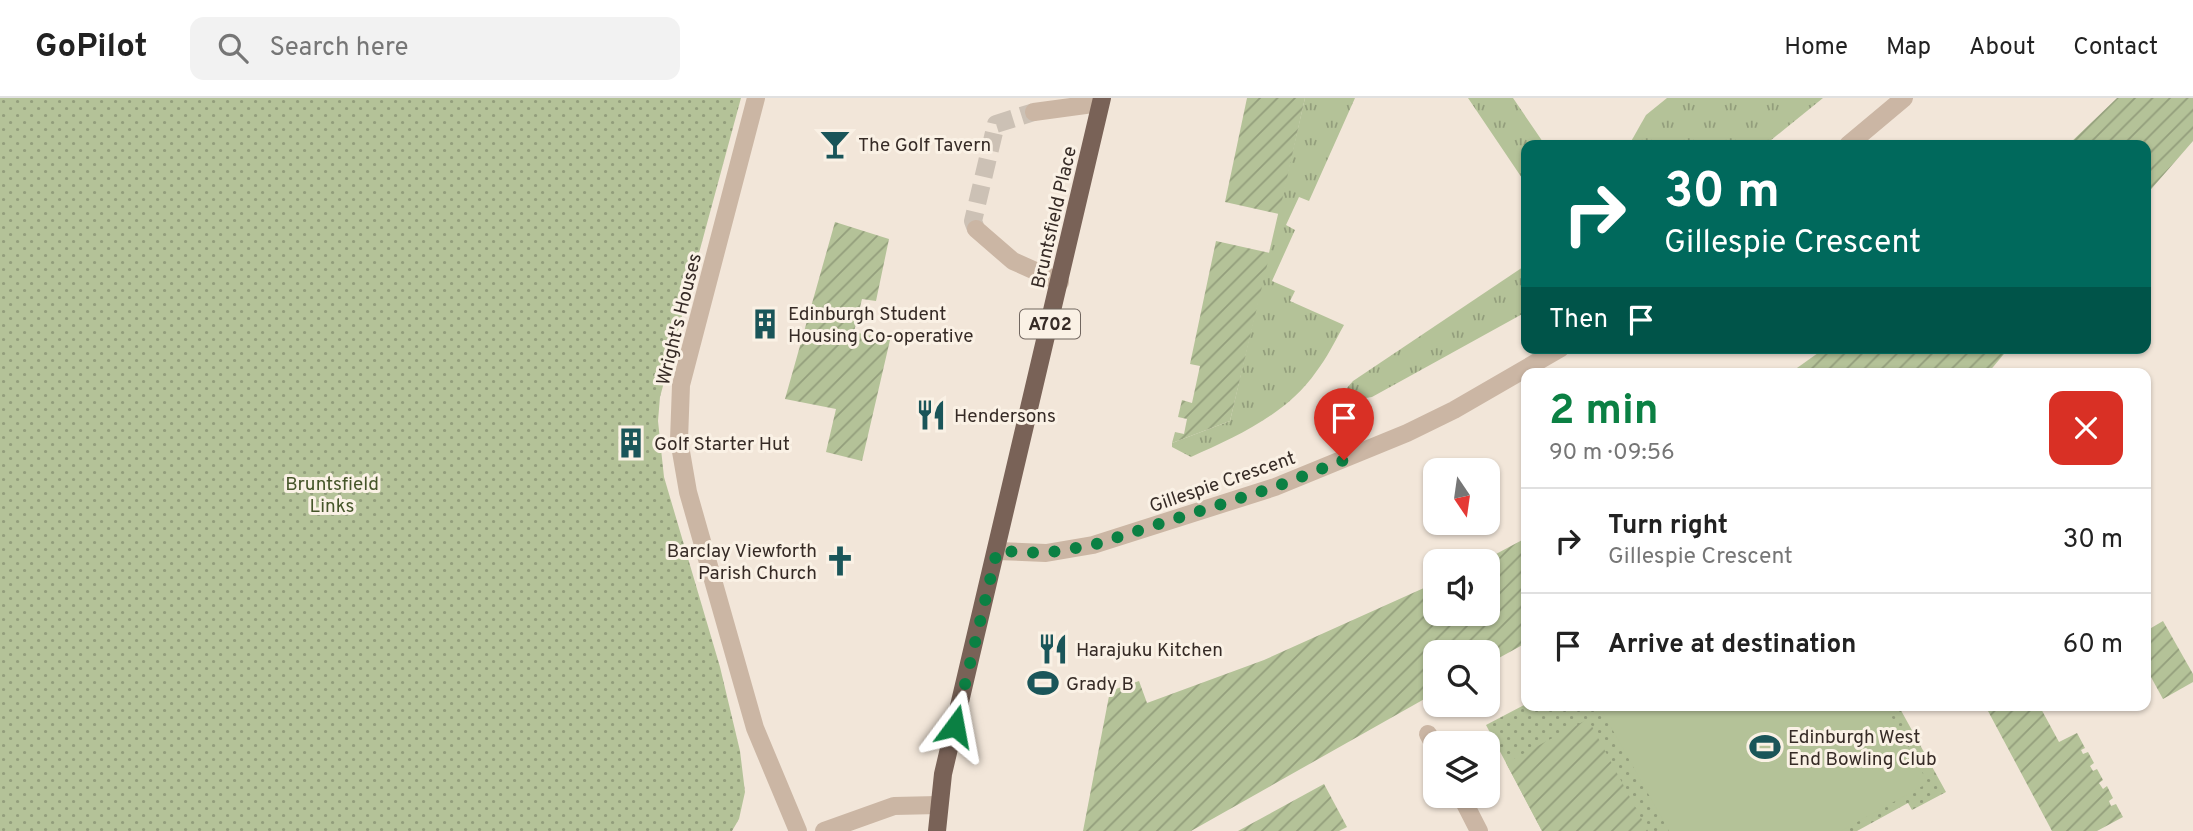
<!DOCTYPE html>
<html lang="en">
<head>
<meta charset="utf-8">
<style>
  body { margin:0; font-family:Overpass,sans-serif; background:#f2f2f2; color:#222; height:100vh; display:flex; flex-direction:column; font-size:26px; white-space:nowrap }
  * { box-sizing:border-box; margin:0 }
  p { font-size:23px; color:#767676 }
  .icon { flex:none; width:38px; height:38px; fill:none; stroke:currentColor; stroke-width:2; stroke-linecap:round; stroke-linejoin:round }
  .map { position:relative; flex:1; overflow:hidden }
  .details { position:absolute; left:1521px; top:270px; width:630px; height:343px; display:flex; flex-direction:column; background:#fff; border-radius:14px; box-shadow:0 2px 5px #0004 }
  .details>* { flex:none }
  .guide { position:absolute; left:1521px; top:42px; width:630px; height:214px; border-radius:14px; box-shadow:0 2px 5px #0004; background:#00695c; color:#fff; overflow:hidden }
  .needle { width:46px; rotate:167deg }
  .fabs { position:absolute; left:1423px; top:360px; display:grid; gap:14px }
  .fabs a { display:grid; place-items:center; width:77px; height:77px; border-radius:14px; background:#fff; box-shadow:0 2px 5px #0004; font-size:35px }
  .pin { position:absolute; display:grid; place-items:center; width:60px; height:60px; color:#fff; margin:-72px -30px; border-radius:50% 50% 50% 0; rotate:-45deg; box-shadow:0 0 7px #0007 }
  .pin .icon { rotate:45deg }
  .me { position:absolute; width:77px; margin:-38px; rotate:13deg; stroke-linejoin:round; filter:drop-shadow(0 0 5px #0008) }
  .turn { display:flex; align-items:center; gap:24px; height:147px; padding:0 28px; font-size:32px }
  .turn .icon { width:91px; height:91px; stroke-width:2.5 }
  .turn b { display:block; font-size:49px; line-height:60px }
  .then { display:flex; align-items:center; height:66px; padding:0 28px; background:#0003; gap:14px; font-size:26px }
  .round { display:grid; place-items:center; flex:none; width:74px; height:74px; border-radius:14px; background:#f2f2f2 }
  .summary { display:flex; align-items:center; justify-content:space-between; height:119px; padding:0 28px }
  h1 { font-size:42px; font-weight:700; line-height:52px; color:#0b8043 }
  ul { padding:0; list-style:none }
  li { display:flex; align-items:center; gap:21px; height:105px; padding:0 28px; border-top:2px solid #e0e0e0 }
  li div { flex:1 }
  li b { display:block; font-size:26px }
  li em { font-style:normal }
  header { display:flex; align-items:center; gap:42px; box-sizing:border-box; height:98px; padding:0 35px; background:#fff; border-bottom:2px solid #e0e0e0 }
  header strong { font-size:33px }
  nav { display:flex; gap:38px; margin-inline-start:auto; font-size:24px }
  .search { width:490px; height:63px; background:#f2f2f2; display:flex; align-items:center; gap:18px; box-sizing:border-box; padding:0 24px; border-radius:14px; color:#767676; font-size:26px }
  .map>svg:first-child { display:block }
  .grass { fill:url(#grass-tufts) }
  .park { fill:url(#park-dots) }
  .garden { fill:url(#garden-furrows) }
  .pitch { fill:#b4c298 }
  .lines { fill:none; stroke-linecap:round; stroke-linejoin:round }
  .minor-tunnel { stroke:#ccc1b5; stroke-width:18; stroke-dasharray:18 9; stroke-linecap:butt }
  .minor { stroke:#cbb6a4; stroke-width:18 }
  .major { stroke:#796257; stroke-width:18 }
  .route { stroke:#0b8043; stroke-width:12; stroke-dasharray:0 21.6 }
  .labels { text-anchor:middle; stroke-width:6; stroke-linejoin:round; paint-order:stroke }
  .shield { fill:#faf1e5; stroke:#71665f; stroke-width:2 }
  .shield-label { font-size:18px; font-weight:bold; fill:#362b26 }
  .poi-label { font-size:19px; fill:#362b26; stroke:#faf1e5; text-anchor:start }
  .street-label { font-size:19px; fill:#362b26; stroke:#faf1e5 }
  .park-label { font-size:19px; fill:#455529; stroke:#faf1e5 }
</style>
</head>
<body>
<header>
<strong>GoPilot</strong>
<div class="search"><svg class="icon" aria-label="search" viewBox="0 0 24 24"><circle cx="10" cy="10" r="6"/><path d="M15 15l6 6"/></svg>Search here</div>
<nav><a>Home</a><a>Map</a><a>About</a><a>Contact</a></nav>
</header>
<div class="map">
<svg width="2193" height="733" viewBox="0 0 2193 733">
  <defs>
    <pattern id="grass-tufts" width="24" height="20" patternUnits="userSpaceOnUse" patternTransform="scale(1.75)"><rect width="24" height="20" fill="#b4c298"/><path d="M3 7l-1-3M5 7V3M7 7l1-3M15 17l-1-3M17 17v-4M19 17l1-3" fill="none" stroke="#939e7c"/></pattern>
    <pattern id="park-dots" width="8" height="8" patternUnits="userSpaceOnUse" patternTransform="scale(1.75)"><rect width="8" height="8" fill="#b4c298"/><path d="M2 2h.1M6 6h.1" fill="none" stroke="#939e7c" stroke-width="1.8" stroke-linecap="round"/></pattern>
    <pattern id="garden-furrows" width="10" height="10" patternUnits="userSpaceOnUse" patternTransform="scale(1.75)"><rect width="10" height="10" fill="#b4c298"/><path d="M-1 1l2-2M0 10L10 0M9 11l2-2" fill="none" stroke="#939e7c"/></pattern>
  </defs>
  <rect width="100%" height="100%" fill="#f2e6d9"/>
  <g class="grass">
    <path d="M1305,0h50l-46,103 -10,-4 -13,28 9,5 -23,51 23,10 -5,10 54,24c-9,16 -17,33 -28,47 -29,42 -80,65 -125,85l-19,-10v-4l58,-22z"/>
    <polygon points="1468,0 1513,0 1545,47 1526,47 1526,86"/>
    <polygon points="1667,0 1823,0 1765,47 1629,47 1646,17"/>
    <polygon points="1526,167 1526,214 1372,299 1360,301 1348,296 1347,290 1353,283"/>
  </g>
  <g class="park">
    <polygon points="0,0 741,0 660,299 658,323 664,379 720,569 740,653 745,694 739,721 732,733 0,733"/>
    <polygon points="1526,606 1898,607 1946,694 1912,712 1908,705 1857,733 1542,733 1486,627"/>
  </g>
  <g class="garden">
    <polygon points="1247,0 1305,0 1279,116 1225,104"/>
    <polygon points="2117,0 2193,0 2193,43 2146,97 2146,47 2068,47"/>
    <polygon points="835,124 889,141 876,203 862,201 854,234 890,242 862,363 826,354 836,311 785,301"/>
    <polygon points="1216,143 1270,155 1230,323 1172,345 1175,334 1184,336 1187,321 1178,319 1182,302 1192,305 1200,268 1190,266"/>
    <polygon points="1825,250 2009,250 1988,275 1790,275"/>
    <polygon points="1526,440 1526,545 1488,566 1488,555 1435,555 1435,595 1191,733 1083,733 1110,593 1139,583 1147,605 1264,562 1435,485 1435,516 1488,516 1488,464 1481,464"/>
    <polygon points="2163,523 2193,576 2193,584 2163,601 2146,570 2146,533"/>
    <polygon points="1998,607 2039,607 2059,644 2077,635 2085,650 2081,652 2083,656 2088,654 2094,665 2090,668 2093,673 2097,671 2103,682 2099,685 2103,691 2107,688 2113,700 2109,703 2111,708 2116,706 2123,719 2097,733 2052,733 1988,613"/>
    <polygon points="1588,621 1648,733 1542,733 1506,665"/>
    <polygon points="1324,686 1347,729 1339,733 1238,733"/>
  </g>
  <polygon class="pitch" points="1613,607 1885,607 1928,685 1841,733 1669,733 1602,613"/>
  <g class="lines">
    <polyline class="minor-tunnel" points="976,131 973,123 996,26 1034,14"/>
    <g class="minor">
      <polyline points="756,0 681,287 679,342 688,394 755,630 798,733"/>
      <polyline points="1034,14 1100,5"/>
      <polyline points="1848,47 1904,0"/>
      <polyline points="976,131 1013,163 1060,184"/>
      <polyline points="997,453 1046,455 1093,447 1275,389 1407,335 1454,312 1561,250"/>
      <polyline points="1428,636 1435,649"/>
      <polyline points="1461,698 1479,733"/>
      <polyline points="824,733 894,708 938,707"/>
    </g>
    <polyline class="major" points="937,733 943,676 1102,0"/>
  </g>
  <g class="lines">
    <polyline class="route" points="955,628 997,453 1046,455 1093,447 1275,389 1344,362"/>
  </g>
  <defs>
    <g id="bar-bare" transform="scale(2.415)"><path d="M-6-5H6L.8 .8V4.5H3.5V6h-7V4.5H-.8V.8Z" fill="#1a5559" stroke="#faf1e5" stroke-width="2.5" paint-order="stroke"/></g>
    <g id="building-bare" transform="scale(2.415)"><path d="M-4-6H4V6H1V3H-1V6H-4ZM-2.5-4.3h1.7v1.8h-1.7ZM.8-4.3h1.7v1.8H.8ZM-2.5-1h1.7V.8h-1.7ZM.8-1h1.7V.8H.8Z" fill="#1a5559" stroke="#faf1e5" stroke-width="2.5" paint-order="stroke"/></g>
    <g id="restaurant-bare" transform="scale(2.415)"><path d="M-5-6h1v4h1v-4h1v4h1v-4h1v5L-1.5 .5V6h-2V.5L-5-1ZM5-6V6H3V1.5H1.5Q1.5-4 5-6Z" fill="#1a5559" stroke="#faf1e5" stroke-width="2.5" paint-order="stroke"/></g>
    <g id="church-bare" transform="scale(2.415)"><path d="M-1.2-6h2.4v3.5h3.3v2.4h-3.3V6h-2.4V-.1h-3.3v-2.4h3.3Z" fill="#1a5559" stroke="#faf1e5" stroke-width="2.5" paint-order="stroke"/></g>
    <g id="stadium-bare" transform="scale(2.415)"><path d="M0-5a6.5 5 0 1 0 0 10a6.5 5 0 1 0 0-10ZM-3.5-1.8h7v3.6h-7Z" fill="#1a5559" stroke="#faf1e5" stroke-width="2.5" paint-order="stroke"/></g>
  </defs>
  <g fill-rule="evenodd">
    <use href="#bar-bare" x="835" y="46"/>
    <use href="#building-bare" x="765" y="226"/>
    <use href="#restaurant-bare" x="931" y="317"/>
    <use href="#building-bare" x="631" y="345"/>
    <use href="#church-bare" x="840" y="463"/>
    <use href="#restaurant-bare" x="1053" y="551"/>
    <use href="#stadium-bare" x="1043" y="585"/>
    <use href="#stadium-bare" x="1765" y="649"/>
  </g>
  <g class="labels">
    <rect class="shield" x="1020" y="211.5" width="60" height="29" rx="5"/>
    <g class="shield-label">
      <text x="1050" y="232">A702</text>
    </g>
    <g class="poi-label">
      <text x="858" y="53">The Golf Tavern</text>
      <text x="788" y="222">Edinburgh Student<tspan x="788" dy="22">Housing Co-operative</tspan></text>
      <text x="954" y="324">Hendersons</text>
      <text x="654" y="352">Golf Starter Hut</text>
      <text x="817" y="459" text-anchor="end">Barclay Viewforth<tspan x="817" dy="22">Parish Church</tspan></text>
      <text x="1076" y="558">Harajuku Kitchen</text>
      <text x="1066" y="592">Grady B</text>
      <text x="1788" y="645">Edinburgh West<tspan x="1788" dy="22">End Bowling Club</tspan></text>
    </g>
    <g class="street-label">
      <text transform="translate(1053 119) rotate(-77)" y="7">Bruntsfield Place</text>
      <text transform="translate(678 221) rotate(-76)" y="7">Wright's Houses</text>
      <text transform="translate(1222 383) rotate(-19)" y="7">Gillespie Crescent</text>
    </g>
    <g class="park-label">
      <text x="332" y="392">Bruntsfield<tspan x="332" dy="22">Links</tspan></text>
    </g>
  </g>
</svg>
<div class="fabs">
<a><svg class="needle" viewBox="-14 -14 28 28"><path d="M0-13l5 13h-10z" fill="#e53935"/><path d="M0 13l5-13h-10z" fill="#767676"/></svg></a>
<a><svg class="icon" aria-label="sound" viewBox="0 0 24 24"><path d="M4 9h4l5-4v14l-5-4H4zM17 9q2 3 0 6"/></svg></a>
<a><svg class="icon" aria-label="search" viewBox="0 0 24 24"><circle cx="10" cy="10" r="6"/><path d="M15 15l6 6"/></svg></a>
<a><svg class="icon" aria-label="layers" viewBox="0 0 24 24"><path d="M12 4l9 5-9 5-9-5zM3 14l9 5 9-5"/></svg></a>
</div>
<div class="pin" style="left:1344px;top:362px;background:#d93025"><svg class="icon" aria-label="arrive" viewBox="0 0 24 24"><path d="M6 21V4h12l-3 4 3 4H6"/></svg></div>
<svg class="me" style="left:955px;top:628px" viewBox="-20 -20 40 40"><path d="M0-17L14 15 0 8-14 15z" fill="#0b8043" stroke="#fff" stroke-width="4"/></svg>
<div class="guide">
<div class="turn"><svg class="icon" aria-label="right" viewBox="0 0 24 24"><path d="M7 20v-9h11M14 6l5 5-5 5"/></svg><div><b>30 m</b>Gillespie Crescent</div></div>
<div class="then">Then<svg class="icon" aria-label="arrive" viewBox="0 0 24 24"><path d="M6 21V4h12l-3 4 3 4H6"/></svg></div>
</div>
<section class="details">
<div class="summary"><div><h1>2 min</h1><p>90 m · 09:56</p></div><a class="round" style="background:#d93025;color:#fff"><svg class="icon" aria-label="close" viewBox="0 0 24 24"><path d="M6 6l12 12M18 6L6 18"/></svg></a></div>
<ul>
<li><svg class="icon" aria-label="right" viewBox="0 0 24 24"><path d="M7 20v-9h11M14 6l5 5-5 5"/></svg><div><b>Turn right</b><p>Gillespie Crescent</p></div><em>30 m</em></li>
<li><svg class="icon" aria-label="arrive" viewBox="0 0 24 24"><path d="M6 21V4h12l-3 4 3 4H6"/></svg><div><b>Arrive at destination</b></div><em>60 m</em></li>
</ul>
</section>
</div>
</body>
</html>
